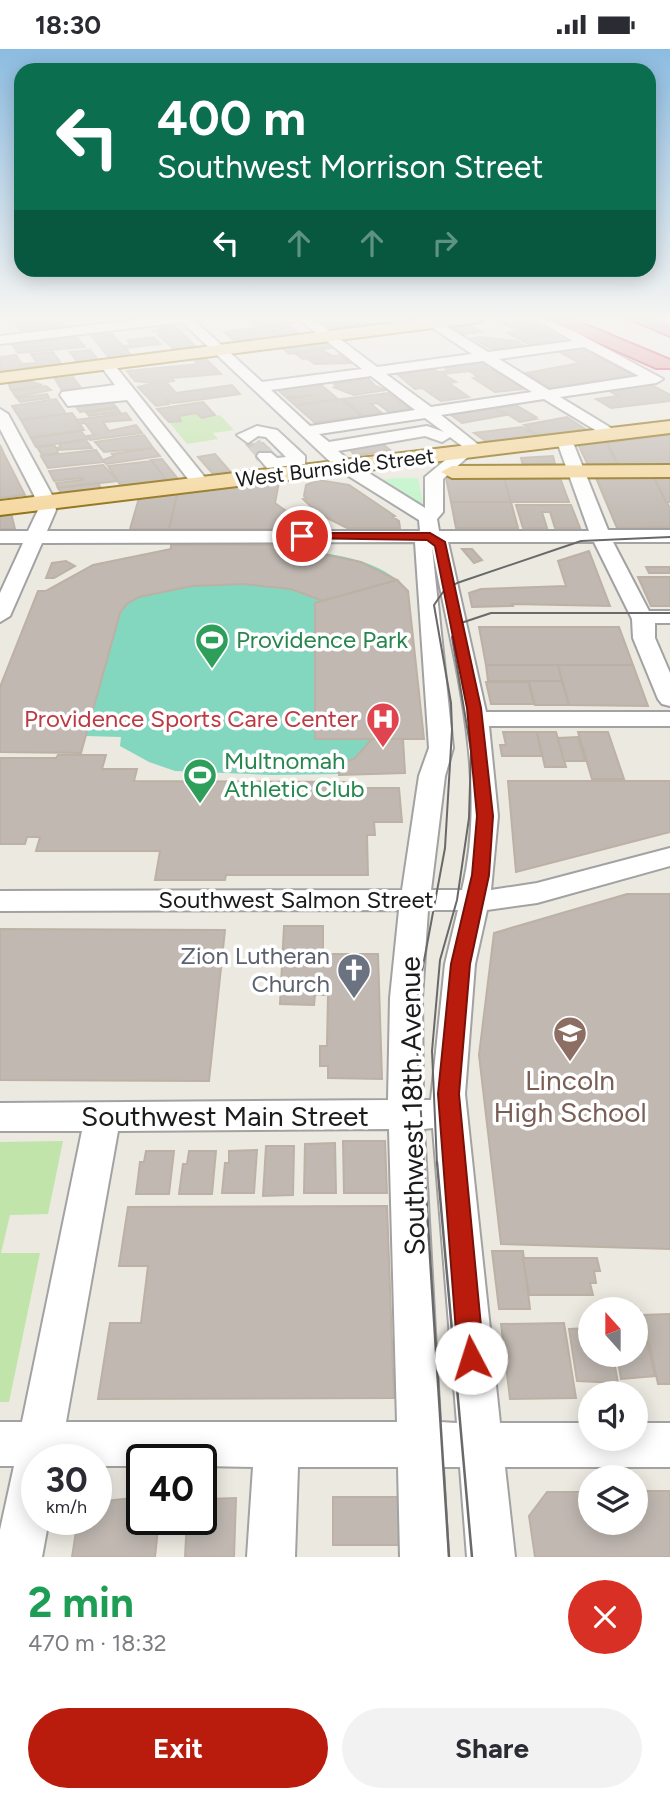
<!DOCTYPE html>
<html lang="en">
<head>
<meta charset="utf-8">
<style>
  body { margin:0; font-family:Figtree,sans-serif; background:#f2f2f3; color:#2b2b33; height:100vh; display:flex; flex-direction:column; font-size:26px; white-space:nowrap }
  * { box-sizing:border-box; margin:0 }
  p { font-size:23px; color:#7c7c81 }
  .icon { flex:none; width:38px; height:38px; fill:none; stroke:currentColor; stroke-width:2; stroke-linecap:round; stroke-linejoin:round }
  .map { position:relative; height:1508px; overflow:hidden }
  .sheet { display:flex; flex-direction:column; background:#fff; flex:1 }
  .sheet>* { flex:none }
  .top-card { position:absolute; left:14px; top:14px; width:642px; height:214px; border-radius:21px; box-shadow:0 4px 18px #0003; background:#0b6e4f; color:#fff; overflow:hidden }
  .needle { width:46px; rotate:339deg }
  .controls { position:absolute; left:578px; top:1248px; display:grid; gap:14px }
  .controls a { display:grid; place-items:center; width:70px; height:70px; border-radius:50%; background:#fff; box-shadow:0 4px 18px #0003; font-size:35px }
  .speed { position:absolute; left:21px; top:1395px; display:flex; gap:14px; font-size:35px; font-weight:700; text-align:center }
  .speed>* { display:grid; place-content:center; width:91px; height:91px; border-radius:50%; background:#fff; box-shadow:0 4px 18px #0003; line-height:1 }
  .speed small { font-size:18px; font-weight:400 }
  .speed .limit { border:4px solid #111; border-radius:10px; background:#fff; color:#111 }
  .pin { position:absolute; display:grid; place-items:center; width:60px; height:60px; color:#fff; margin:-30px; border:4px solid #fff; border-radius:50%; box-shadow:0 2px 7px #0007 }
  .me { position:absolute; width:77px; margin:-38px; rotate:355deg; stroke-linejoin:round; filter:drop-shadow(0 0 5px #0008) }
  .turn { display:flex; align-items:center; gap:24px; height:147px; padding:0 28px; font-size:32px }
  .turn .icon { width:91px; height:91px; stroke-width:2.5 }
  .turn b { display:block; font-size:49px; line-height:60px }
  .lanes { display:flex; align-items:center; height:66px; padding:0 28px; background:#0003; justify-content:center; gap:35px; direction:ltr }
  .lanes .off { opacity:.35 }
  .round { display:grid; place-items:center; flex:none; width:74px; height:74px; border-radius:37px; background:#f2f2f3 }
  .overview { display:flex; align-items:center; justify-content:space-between; height:119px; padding:0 28px }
  h1 { font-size:42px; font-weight:700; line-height:52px; color:#1e9e55 }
  .button { display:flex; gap:14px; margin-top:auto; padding:14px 28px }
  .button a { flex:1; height:80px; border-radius:42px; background:#b91c0c; color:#fff; font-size:28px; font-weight:700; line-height:80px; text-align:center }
  .button a+a { background:#f2f2f3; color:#2b2b33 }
  .status { display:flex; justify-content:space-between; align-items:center; height:49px; padding:0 35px; background:#fff; direction:ltr }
  .status svg { height:19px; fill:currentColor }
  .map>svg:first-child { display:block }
  .grass { fill:#c0e4a9 }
  .park { fill:#bff5c8 }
  .pitch { fill:#83d7be }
  .building { fill:#c0b8b1; stroke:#bcb1a4; stroke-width:2 }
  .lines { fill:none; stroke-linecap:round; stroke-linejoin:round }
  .minor-tunnel-far1 { stroke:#c2c0b9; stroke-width:14; stroke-dasharray:14 7; stroke-linecap:butt }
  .minor-tunnel { stroke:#c2c0b9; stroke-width:18; stroke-dasharray:18 10; stroke-linecap:butt }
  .minor-casing { stroke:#a2a2a2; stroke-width:4 }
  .major-casing { stroke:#896a09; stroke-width:4 }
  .highway-casing { stroke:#ca2e55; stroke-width:4 }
  .minor { fill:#fff; fill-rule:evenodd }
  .major { fill:#f5d79c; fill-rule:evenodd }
  .highway { fill:#e08c94; fill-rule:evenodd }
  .tram-far1 { stroke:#696969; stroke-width:2 }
  .tram { stroke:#696969; stroke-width:2.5 }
  .route { fill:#b91c0c; stroke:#781208; stroke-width:2 }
  .labels { text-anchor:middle; stroke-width:7; stroke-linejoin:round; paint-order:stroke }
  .far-street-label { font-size:21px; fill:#1b1b1b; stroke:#fff }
  .leisure-label { font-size:24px; fill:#27864d; stroke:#fff; text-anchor:start }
  .health-label { font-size:24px; fill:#be3a42; stroke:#fff; text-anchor:end }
  .street-label { font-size:24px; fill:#1b1b1b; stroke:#fff }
  .worship-label { font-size:24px; fill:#5b616d; stroke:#fff; text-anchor:end }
  .near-education-label { font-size:28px; fill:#785e54; stroke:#fff }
  .near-street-label { font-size:28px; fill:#1b1b1b; stroke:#fff }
</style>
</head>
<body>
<div class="status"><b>18:30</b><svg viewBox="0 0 49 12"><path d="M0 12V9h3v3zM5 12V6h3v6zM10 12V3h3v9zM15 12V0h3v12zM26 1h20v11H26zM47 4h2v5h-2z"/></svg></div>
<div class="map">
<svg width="670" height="1508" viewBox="0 0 670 1508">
  <rect width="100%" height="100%" fill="#ece9e1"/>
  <g class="grass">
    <polygon points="196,364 202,369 220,366 234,381 213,384 218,390 187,395 169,373 182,372 179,367"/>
    <polygon points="63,1092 48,1165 10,1166 1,1204 40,1204 9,1353 0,1353 0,1093"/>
  </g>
  <polygon class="park" points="394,429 418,429 423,454 416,453 381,431"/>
  <path class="pitch" d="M171,496h127v4c38,6 84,10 110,42l16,148h-21l2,34 -133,2 -97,-4 -26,-9 -29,-16 1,-9 -35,-1 -5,17 -81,-1v-65l38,-96h8l47,-26 77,-16z"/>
  <g class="building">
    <polygon points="8,268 43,268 48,274 63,273 60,276 64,280 23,285 13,270"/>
    <polygon points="292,268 298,273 258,278 251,273"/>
    <polygon points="359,268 363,271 340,274 365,273 372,278 337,282 322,271"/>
    <polygon points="523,268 542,279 518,282 496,271"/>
    <polygon points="287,275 300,285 236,293 224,283"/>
    <polygon points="174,276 195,297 191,297 193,299 175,301 158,286 162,283 152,282 161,281 158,278"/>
    <polygon points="469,276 482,283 463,285 454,278"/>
    <polygon points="543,279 554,285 528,288 555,286 566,292 530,296 508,284"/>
    <polygon points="102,285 112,285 123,297 131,296 127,291 154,288 161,295 125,299 132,307 110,310 91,286"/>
    <polygon points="77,288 85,298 18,304 12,295"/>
    <polygon points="480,288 516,292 523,296 500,300 489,299 472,289"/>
    <polygon points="322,292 331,299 289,305 281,298"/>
    <polygon points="582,299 633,326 551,339 526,324 580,314 558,302"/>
    <polygon points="90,301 99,312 79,315 70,303"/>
    <polygon points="321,301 331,306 303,310 296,305"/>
    <polygon points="53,303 62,316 2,323 0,319 0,308 16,306 22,315 37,314 31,305"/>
    <polygon points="340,306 350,314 315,315 309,311"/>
    <polygon points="206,310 221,325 172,329 174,332 166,333 176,344 232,336 240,345 183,353 172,354 164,349 169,355 156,357 138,338 155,334 135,332 127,322 198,315 195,312"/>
    <polygon points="480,313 489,320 443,325 456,333 449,334 469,348 441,352 422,339 415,340 397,325 433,320 438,323 449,322 444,318"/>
    <polygon points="491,320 523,340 495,343 473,329 478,328 471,323"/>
    <polygon points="73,328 81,339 62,341 55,330"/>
    <polygon points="368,329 375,337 386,341 354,346 333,338 338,338 334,335"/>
    <polygon points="29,332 42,336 11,341 9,336 10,333"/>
    <polygon points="320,335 338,350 295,356 288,350 313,346 286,348 278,341"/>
    <polygon points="650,335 670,346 670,352 611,359 596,350 618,347 608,341"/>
    <polygon points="46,337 51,341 16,348 12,342"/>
    <polygon points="388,344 410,360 389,363 377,354 371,355 382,364 363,367 343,350"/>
    <polygon points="47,345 49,349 20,353 17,349"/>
    <polygon points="56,350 66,365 21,371 12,357"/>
    <polygon points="341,350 361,367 315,374 296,357"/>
    <polygon points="112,353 116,358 80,363 76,358"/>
    <polygon points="203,353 215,366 202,369 196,364 179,367 181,372 169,373 157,360"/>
    <polygon points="516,356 536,368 533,369 536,370 520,373 497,359"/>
    <polygon points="117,359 120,363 89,367 86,363"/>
    <polygon points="494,359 506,366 462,374 451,366"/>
    <polygon points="72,364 84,381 31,389 21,371"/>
    <polygon points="126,364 131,371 103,373 109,382 136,376 142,384 90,391 87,387 94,386 85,374 79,375 76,371"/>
    <polygon points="567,368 588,382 538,387 524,376"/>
    <polygon points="522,378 538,387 487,393 474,384"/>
    <polygon points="81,382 87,390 36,398 31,389"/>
    <polygon points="144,386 153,399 104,403 95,393"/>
    <polygon points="670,386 670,416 618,416 607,394"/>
    <polygon points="86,391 92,399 57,401 58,404 42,406 37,398 54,396 56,399 61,398 59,395"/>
    <polygon points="606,392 618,416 588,416 578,395"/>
    <polygon points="380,393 390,401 356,407 347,398"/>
    <polygon points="263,394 274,405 258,408 247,396"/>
    <polygon points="0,396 4,405 25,446 0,449"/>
    <polygon points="153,399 160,407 106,415 103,411 114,407 112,405"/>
    <polygon points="96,401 104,413 48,419 41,407"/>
    <polygon points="215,405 221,412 230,422 213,425 198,408"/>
    <polygon points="553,407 555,415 523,416 521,409"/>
    <polygon points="162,410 178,430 166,431 151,411"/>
    <polygon points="152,412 166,431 121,437 108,417"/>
    <polygon points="103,416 118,432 58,439 56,434 83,431 82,429 54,432 49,422"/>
    <polygon points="446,429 504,429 511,453 451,453"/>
    <polygon points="504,429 560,429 569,453 511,453"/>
    <polygon points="596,429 654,429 670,459 670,478 617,479"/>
    <polygon points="654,429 670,429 670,453 666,453"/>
    <polygon points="318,431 349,436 395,467 393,468 399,472 400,479 347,479 319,465 303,450 307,449 304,447 306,436"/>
    <polygon points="279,433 275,454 311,480 169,480 177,445"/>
    <polygon points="98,434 101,439 61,444 58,439"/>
    <polygon points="177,445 169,480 130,480 139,449"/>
    <polygon points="451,453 511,453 518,479 456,479"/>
    <polygon points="516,456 571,456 580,479 555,479 550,463 542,463 547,479 523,479"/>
    <polygon points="11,464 15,480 0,480 0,466"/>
    <polygon points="171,496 298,496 298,500 361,513 397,531 323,552 291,540 243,535 192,537 139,548 127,555 120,564 81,704 0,703 0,638 38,542 46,542 93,516 171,500"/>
    <polygon points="462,500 472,500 482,511 474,514"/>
    <polygon points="589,502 610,557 512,555 513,557 472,558 469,544 481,540 566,537 558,512"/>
    <polygon points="66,512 75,517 54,529 46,529 52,514"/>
    <polygon points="646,518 670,518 670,524 649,524"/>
    <polygon points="638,528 670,528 670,557 651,557"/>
    <polygon points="397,531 408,542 424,690 315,690 315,554"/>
    <polygon points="479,578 619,578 633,616 486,616"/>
    <polygon points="486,616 558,616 562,632 488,632"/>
    <polygon points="558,616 633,616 648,657 569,656"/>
    <polygon points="529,632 562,632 569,656 535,656"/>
    <polygon points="486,633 528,633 534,655 491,655"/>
    <polygon points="503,683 537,683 542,707 502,707 500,696 506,696"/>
    <polygon points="537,683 556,683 566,718 545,718"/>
    <polygon points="578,683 608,683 624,730 592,730"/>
    <polygon points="578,688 585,712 564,712 558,689"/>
    <polygon points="372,690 403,690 405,724 339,726 339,715 354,710"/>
    <polygon points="58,706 106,706 102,720 137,720 134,732 349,733 349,739 399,739 402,773 374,773 375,786 367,786 368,826 226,826 225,831 155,831 160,802 36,802 40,788 27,788 25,795 0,795 0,709 56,709"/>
    <polygon points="508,732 670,732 670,783 516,823"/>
    <polygon points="627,845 670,845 670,1200 501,1195 479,1006 494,884"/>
    <polygon points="284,877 323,877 323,912 331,912 331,905 378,905 382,1030 328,1029 328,1017 320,1017 320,997 327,997 328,946 315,946 314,956 280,955"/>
    <polygon points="0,880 225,881 209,1032 0,1031"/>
    <polygon points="343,1092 385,1092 387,1144 344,1144"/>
    <polygon points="335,1094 336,1144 304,1144 305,1095"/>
    <polygon points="266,1097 294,1097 293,1146 263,1147"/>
    <polygon points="257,1101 254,1144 222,1144 225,1114 229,1114 229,1102"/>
    <polygon points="146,1102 174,1102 169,1145 136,1145 140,1113 144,1113"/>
    <polygon points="189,1102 216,1102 212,1145 179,1145 183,1115 187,1115"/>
    <polygon points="387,1157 394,1349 98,1350 110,1274 141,1274 148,1217 119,1217 128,1158"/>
    <polygon points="492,1202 523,1202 530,1260 499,1260"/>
    <polygon points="523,1209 597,1209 600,1222 594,1222 596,1234 590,1234 593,1246 529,1246"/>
    <polygon points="635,1262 640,1262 655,1327 621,1330 617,1306 635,1306"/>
    <polygon points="670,1265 670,1335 658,1335 643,1266"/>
    <polygon points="564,1274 576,1349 510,1350 501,1275"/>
    <polygon points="590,1279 590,1306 613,1306 618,1334 577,1332 569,1280"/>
    <polygon points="635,1442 670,1442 670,1508 535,1508 529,1467 547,1443 590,1443 590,1474 635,1474"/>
    <polygon points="333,1448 398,1448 399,1496 333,1496"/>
    <polygon points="134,1449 133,1453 142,1453 142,1470 159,1470 155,1508 72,1508 78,1470 96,1470 96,1453"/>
    <polygon points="236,1449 234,1508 185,1508 187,1470 201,1470 201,1460 206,1459 208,1450"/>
  </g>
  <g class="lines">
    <polyline class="minor-tunnel-far1" points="254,395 263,405"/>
    <polyline class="minor-tunnel" points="262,403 265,407"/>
    <g class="minor-casing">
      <g id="minor">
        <path d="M160,268h42l-7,4 67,61 100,-13 -66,-52h15l66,50 95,-13 -56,-37h15l57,35 85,-11 -41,-24h16l115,62 -7,4 -96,14 56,34v6l-6,2 -66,-40 -103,16 39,31 -37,33v33l-6,7 2,12h150l-30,-84 -6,-7 8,-5 13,10 34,85h62v12h-57l36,69h21v12h-15v15l15,35v33l-8,-2 -4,-5 -25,-61 -1,-19 -38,-77h-146l38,170h184v14h-181l9,90 -7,74 46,-7 133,-35v18l-133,37 -50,7 -12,54 -10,130 35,329h90v16h45v-16h35v44h-165l10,90h-48l-7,-90h-17l5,90h-48l-2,-90h-100l-3,90h-48l6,-90 -52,-1v-7h-59v7h-46v-7h-59v60h12l-7,38h-42v-27l14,-64h-14v-44h22l60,-291h-82v-28l388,-3 2,-102 9,-88 -399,1v-20l402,-1 17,-114 10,-28 -14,-206 -373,1 -32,73 -10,6v-29l23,-50h-23v-12h28l10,-21 -4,-15 -34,-66v-20l8,5 44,81 4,15 -9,21h373l-1,-11 -80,-50 -157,-148 -182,22v-8zM584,298l55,29 -90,14 -50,-31zM483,312l49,31 -101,15 -45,-33zM371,327l44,34 -105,16 -39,-36zM425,369l19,14 -17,-6 -98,16 -10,-8zM425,387l17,6 8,-5 12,9 -37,31v31l-74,-46 -13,-11zM432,498c21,111 57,231 30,343h-31l14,-114 8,-28zM428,861h30l-13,54 -14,136h-8l-1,-102zM433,1079l24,295 -17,-1 -16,-293zM389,1080l8,293h-331l52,-291z"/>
        <polygon points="653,268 670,269 670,278 655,271"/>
        <polygon points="107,312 112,313 207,431 210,435 207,439 195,439 127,351 68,357 60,346 62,343 115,336 100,316"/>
        <polygon points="257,377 277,381 305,407 305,415 267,419 257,407 259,404 271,404 277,409 286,408 266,388 258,387 248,394 237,386"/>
      </g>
    </g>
    <g class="major-casing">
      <g id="major">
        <polygon points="439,268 488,268 480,273 0,334 0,324"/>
        <polygon points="670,372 670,384 0,466 0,452"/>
        <polygon points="670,416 670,428 452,429 441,423 452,417"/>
      </g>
    </g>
    <g class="highway-casing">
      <g id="highway">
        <polygon points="541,268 567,268 670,311 670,319 656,319"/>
        <polygon points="625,268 653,268 670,275 670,287"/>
      </g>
    </g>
    <use href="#minor" class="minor"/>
    <use href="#major" class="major"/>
    <use href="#highway" class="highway"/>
    <g class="tram-far1">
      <polyline points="424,1115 417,998 418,944 445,799 452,681 451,654 434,556 443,543 457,534 581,492 670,488"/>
      <polyline points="437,1115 432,1002 440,911 457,851 469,769 471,702 452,588 461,574 491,564 670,564"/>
    </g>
    <g class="tram">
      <polyline points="424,1113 449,1508"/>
      <polyline points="437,1113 472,1508"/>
    </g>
  </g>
  <linearGradient id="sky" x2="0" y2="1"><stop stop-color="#8cbce1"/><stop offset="0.56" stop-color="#f6f5f2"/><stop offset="1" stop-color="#f6f5f2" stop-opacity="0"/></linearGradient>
  <rect width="670" height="480" fill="url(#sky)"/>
  <polygon class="route" points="302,484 430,484 445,493 481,659 493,767 489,826 470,915 459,1045 484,1309 480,1318 471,1321 462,1318 458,1309 438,1045 451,915 472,826 477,767 467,659 435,497 427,491 298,489 298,485"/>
  <defs>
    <g id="stadium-pin" transform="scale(1.75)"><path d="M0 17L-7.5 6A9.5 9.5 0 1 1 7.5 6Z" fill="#2e9e5b" stroke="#fff"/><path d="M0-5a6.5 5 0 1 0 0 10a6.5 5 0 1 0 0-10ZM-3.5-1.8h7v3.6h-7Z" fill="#fff"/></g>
    <g id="hospital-pin" transform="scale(1.75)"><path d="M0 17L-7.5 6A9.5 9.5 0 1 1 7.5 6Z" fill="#e0444e" stroke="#fff"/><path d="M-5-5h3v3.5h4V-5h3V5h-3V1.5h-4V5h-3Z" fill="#fff"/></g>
    <g id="church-pin" transform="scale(1.75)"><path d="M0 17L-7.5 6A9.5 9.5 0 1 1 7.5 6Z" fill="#6b7280" stroke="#fff"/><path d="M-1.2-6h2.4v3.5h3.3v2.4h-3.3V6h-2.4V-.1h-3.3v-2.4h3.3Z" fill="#fff"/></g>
    <g id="school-pin" transform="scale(1.75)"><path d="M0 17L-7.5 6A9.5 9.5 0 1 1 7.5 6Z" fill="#8d6e63" stroke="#fff"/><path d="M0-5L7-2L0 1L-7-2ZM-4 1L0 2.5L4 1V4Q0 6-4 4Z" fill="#fff"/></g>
  </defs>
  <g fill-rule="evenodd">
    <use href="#stadium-pin" x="212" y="591"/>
    <use href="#hospital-pin" x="383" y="670"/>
    <use href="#stadium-pin" x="200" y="726"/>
    <use href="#church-pin" x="354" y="921"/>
    <use href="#school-pin" x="570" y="984"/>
  </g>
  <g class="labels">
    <g class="far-street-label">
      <text transform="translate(335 419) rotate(-7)" y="7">West Burnside Street</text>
    </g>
    <g class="leisure-label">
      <text x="236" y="599">Providence Park</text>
      <text x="224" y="720">Multnomah<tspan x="224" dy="28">Athletic Club</tspan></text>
    </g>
    <g class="health-label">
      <text x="358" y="678">Providence Sports Care Center</text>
    </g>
    <g class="street-label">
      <text x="296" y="859">Southwest Salmon Street</text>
    </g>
    <g class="worship-label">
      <text x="330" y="915">Zion Lutheran<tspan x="330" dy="28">Church</tspan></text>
    </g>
    <g class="near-education-label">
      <text x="570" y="1041">Lincoln<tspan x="570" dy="32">High School</tspan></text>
    </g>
    <g class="near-street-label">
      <text transform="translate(412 1057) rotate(-91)" y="10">Southwest 18th Avenue</text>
      <text x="225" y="1077">Southwest Main Street</text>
    </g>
  </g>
</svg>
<div class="controls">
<a><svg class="needle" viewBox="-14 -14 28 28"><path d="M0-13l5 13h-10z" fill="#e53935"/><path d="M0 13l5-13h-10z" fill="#7c7c81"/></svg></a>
<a><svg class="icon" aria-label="sound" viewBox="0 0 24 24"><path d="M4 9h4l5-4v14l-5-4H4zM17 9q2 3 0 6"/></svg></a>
<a><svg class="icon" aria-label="layers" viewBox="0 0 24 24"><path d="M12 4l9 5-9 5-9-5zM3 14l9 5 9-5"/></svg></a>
</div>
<div class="speed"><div>30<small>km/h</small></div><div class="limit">40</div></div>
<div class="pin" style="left:302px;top:487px;background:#d93025"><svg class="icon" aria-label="arrive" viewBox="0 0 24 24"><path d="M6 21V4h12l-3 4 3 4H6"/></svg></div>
<svg class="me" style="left:471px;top:1309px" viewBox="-20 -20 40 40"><circle r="19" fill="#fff"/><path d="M0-13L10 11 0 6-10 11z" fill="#b91c0c"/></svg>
<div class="top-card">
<div class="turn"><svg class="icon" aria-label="left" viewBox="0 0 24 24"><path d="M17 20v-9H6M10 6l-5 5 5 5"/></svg><div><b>400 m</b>Southwest Morrison Street</div></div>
<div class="lanes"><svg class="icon" aria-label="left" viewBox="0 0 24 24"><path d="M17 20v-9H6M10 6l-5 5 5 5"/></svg><svg class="icon off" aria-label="ahead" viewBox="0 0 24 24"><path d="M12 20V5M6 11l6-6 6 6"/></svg><svg class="icon off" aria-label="ahead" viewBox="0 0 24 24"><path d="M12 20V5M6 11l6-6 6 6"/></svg><svg class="icon off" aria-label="right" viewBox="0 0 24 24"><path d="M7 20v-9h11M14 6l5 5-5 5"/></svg></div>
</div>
</div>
<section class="sheet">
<div class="overview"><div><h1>2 min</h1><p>470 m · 18:32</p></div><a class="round" style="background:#d93025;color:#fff"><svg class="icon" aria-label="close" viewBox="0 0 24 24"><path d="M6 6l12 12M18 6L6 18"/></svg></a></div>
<div class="button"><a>Exit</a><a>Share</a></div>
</section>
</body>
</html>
